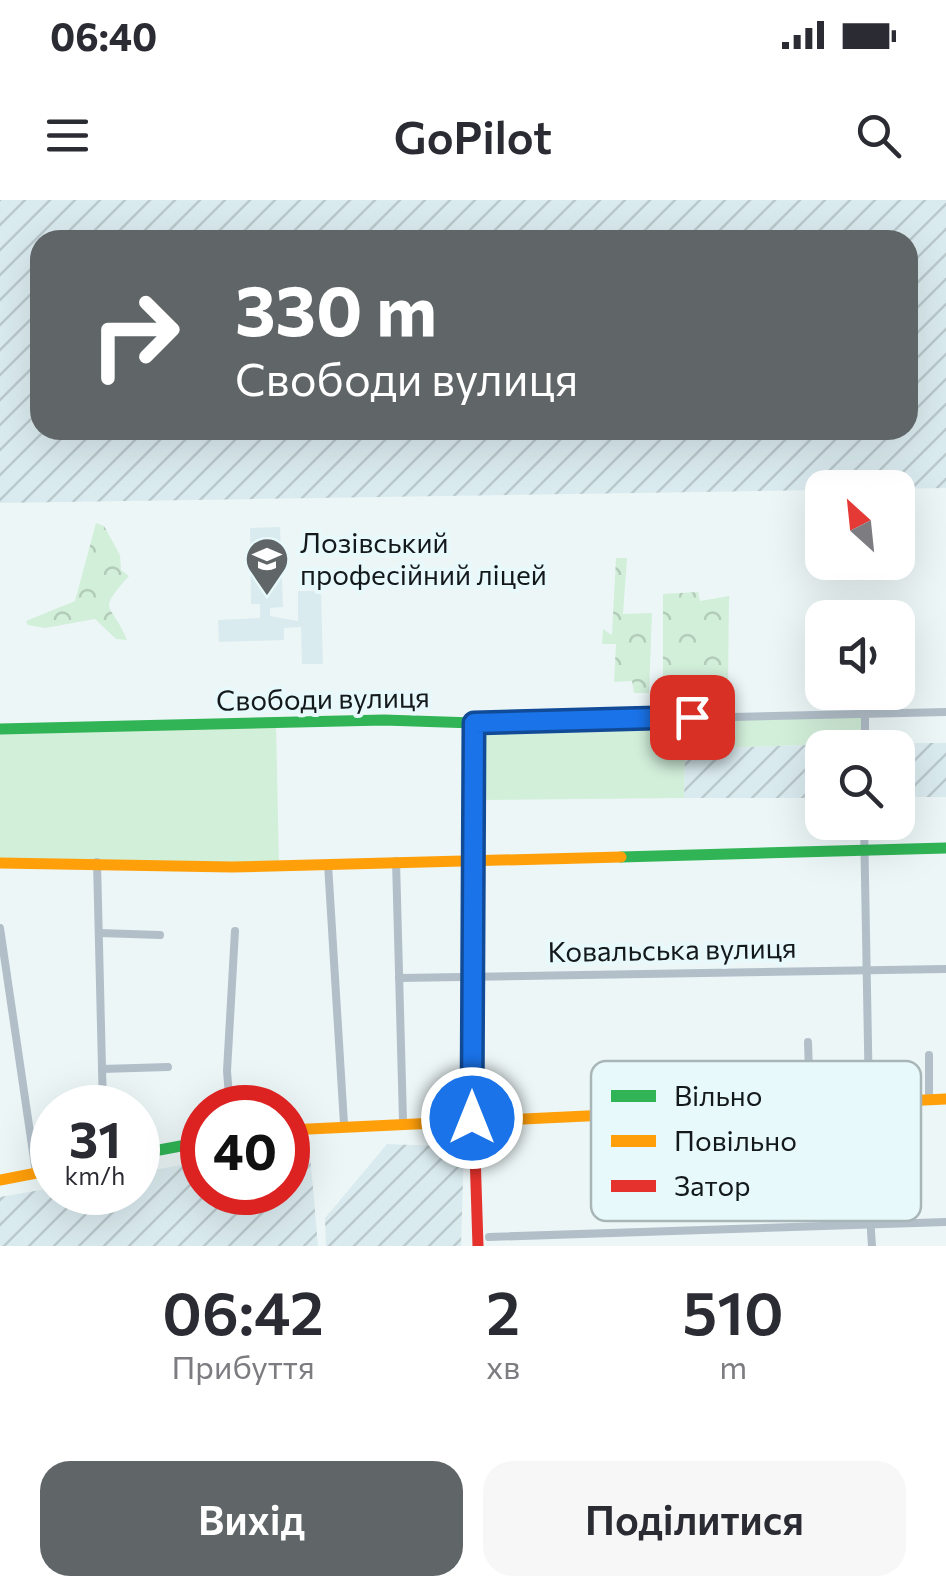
<!DOCTYPE html>
<html lang="uk">
<head>
<meta charset="utf-8">
<style>
  body { margin:0; font-family:Commissioner,sans-serif; background:#f7f7f7; color:#2b2b33; height:100vh; display:flex; flex-direction:column; font-size:38px; white-space:nowrap }
  * { box-sizing:border-box; margin:0 }
  p { font-size:32px; color:#7c7c81 }
  .icon { flex:none; width:55px; height:55px; fill:none; stroke:currentColor; stroke-width:2; stroke-linecap:round; stroke-linejoin:round }
  .map { position:relative; height:1046px; overflow:hidden }
  .sheet { display:flex; flex-direction:column; background:#fff; flex:1 }
  .sheet>* { flex:none }
  .hud { position:absolute; left:30px; top:30px; width:888px; height:210px; border-radius:30px; box-shadow:0 10px 40px #0002; background:#606668; color:#fff; overflow:hidden }
  .needle { width:65px; rotate:333deg }
  .controls { position:absolute; left:805px; top:270px; display:grid; gap:20px }
  .controls a { display:grid; place-items:center; width:110px; height:110px; border-radius:20px; background:#fff; box-shadow:0 10px 40px #0002; font-size:50px }
  .speed { position:absolute; left:30px; top:885px; display:flex; gap:20px; font-size:50px; font-weight:700; text-align:center }
  .speed>* { display:grid; place-content:center; width:130px; height:130px; border-radius:50%; background:#fff; box-shadow:0 10px 40px #0002; line-height:1 }
  .speed small { font-size:25px; font-weight:400 }
  .speed .limit { border:15px solid #d22; background:#fff; color:#111 }
  .pin { position:absolute; display:grid; place-items:center; width:85px; height:85px; color:#fff; margin:-42px; border-radius:20px; box-shadow:0 5px 15px #0006 }
  .me { position:absolute; width:110px; margin:-55px; rotate:0deg; stroke-linejoin:round; filter:drop-shadow(0 0 8px #0008) }
  .turn { display:flex; align-items:center; gap:35px; height:210px; padding:0 40px; font-size:45px }
  .turn .icon { width:130px; height:130px; stroke-width:2.5 }
  .turn b { display:block; font-size:70px; line-height:85px }
  .eta { display:flex; justify-content:space-evenly; align-items:center; height:170px; text-align:center }
  .eta b { font-size:60px; font-weight:600; line-height:70px }
  .cta { display:flex; gap:20px; margin-top:auto; padding:20px 40px }
  .cta a { flex:1; height:115px; border-radius:30px; background:#606668; color:#fff; font-size:40px; font-weight:600; line-height:115px; text-align:center }
  .cta a+a { background:#f7f7f7; color:#2b2b33 }
  .status { display:flex; justify-content:space-between; align-items:center; height:70px; padding:0 50px; background:#fff; direction:ltr }
  .status svg { height:28px; fill:currentColor }
  header { display:flex; justify-content:space-between; align-items:center; height:130px; padding:0 40px; background:#fff; font-size:45px; font-weight:600 }
  .map>svg:first-child { display:block }
  .built { fill:#daebef }
  .industrial { fill:url(#industrial-furrows); fill-rule:evenodd }
  .green { fill:#d2efda }
  .forest { fill:url(#forest-crowns) }
  .lines { fill:none; stroke-linecap:round; stroke-linejoin:round }
  .street { stroke:#b2bfc9; stroke-width:8 }
  .fast { stroke:#30b455; stroke-width:11 }
  .slow { stroke:#ff9f0a; stroke-width:11 }
  .jam { stroke:#e5322d; stroke-width:11 }
  .route-casing { stroke:#114b97; stroke-width:25 }
  .route { stroke:#1a73e8; stroke-width:18 }
  .labels { text-anchor:middle; stroke-width:8; stroke-linejoin:round; paint-order:stroke }
  .poi-label { font-size:28px; fill:#14191b; stroke:#e8f9fc; text-anchor:start }
  .street-label { font-size:28px; fill:#14191b; stroke:#e8f9fc }
  .key { fill:#e8f9fc; stroke:#a8b6b8; stroke-width:2.5 }
  .key-label { font-size:28px; fill:#14191b }
</style>
</head>
<body>
<div class="status"><b>06:40</b><svg viewBox="0 0 49 12"><path d="M0 12V9h3v3zM5 12V6h3v6zM10 12V3h3v9zM15 12V0h3v12zM26 1h20v11H26zM47 4h2v5h-2z"/></svg></div>
<header><svg class="icon" aria-label="menu" viewBox="0 0 24 24"><path d="M4 6h16M4 12h16M4 18h16"/></svg>GoPilot<svg class="icon" aria-label="search" viewBox="0 0 24 24"><circle cx="10" cy="10" r="6"/><path d="M15 15l6 6"/></svg></header>
<div class="map">
<svg width="946" height="1046" viewBox="0 0 946 1046">
  <defs>
    <pattern id="industrial-furrows" width="10" height="10" patternUnits="userSpaceOnUse" patternTransform="scale(2.5)"><rect width="10" height="10" fill="#daebef"/><path d="M-1 1l2-2M0 10L10 0M9 11l2-2" fill="none" stroke="#bac9cc"/></pattern>
    <pattern id="forest-crowns" width="20" height="18" patternUnits="userSpaceOnUse" patternTransform="scale(2.5)"><rect width="20" height="18" fill="#d2efda"/><path d="M2 6a3 3 0 1 1 6 0M12 15a3 3 0 1 1 6 0" fill="none" stroke="#b3ccba"/></pattern>
  </defs>
  <rect width="100%" height="100%" fill="#ecf6f7"/>
  <polygon class="built" points="280,327 283,407 270,408 270,416 298,421 298,391 321,391 323,464 302,464 301,427 284,428 284,440 219,442 218,420 260,418 260,404 251,404 250,328"/>
  <g class="industrial">
    <path d="M0,0h946v288l-946,15zM40,40h868v190h-868z"/>
    <polygon points="865,543 946,543 946,597 898,597 898,548 822,548 822,598 684,598 685,549"/>
    <polygon points="309,942 318,1046 0,1046 0,997 52,988 52,992 138,992 138,973 202,961 202,992 288,992 288,945"/>
    <polygon points="387,944 464,947 461,1046 326,1046 325,1018"/>
  </g>
  <g class="green">
    <polygon points="865,513 865,543 685,549 684,598 473,600 474,523"/>
    <polygon points="276,524 279,664 0,663 0,529"/>
  </g>
  <g class="forest">
    <path d="M96,323l8,3 16,29 1,15 8,6c-34,38 -17,25 -2,64l-11,-1 -21,-20 -50,9 -17,-3 -2,-4 49,-20z"/>
    <polygon points="616,358 627,358 623,414 652,413 649,493 634,493 632,481 614,482 616,444 602,444 603,429 612,435"/>
    <polygon points="698,392 700,401 729,396 728,489 663,488 663,394"/>
  </g>
  <g class="lines">
    <g class="street">
      <polyline points="474,523 946,512"/>
      <polyline points="865,548 865,513"/>
      <polyline points="864,622 869,901 863,910 872,1046"/>
      <polyline points="396,661 403,921"/>
      <polyline points="97,662 103,908"/>
      <polyline points="328,664 344,924"/>
      <polyline points="0,728 36,973"/>
      <polyline points="99,733 160,735"/>
      <polyline points="399,778 946,769"/>
      <polyline points="808,842 810,903"/>
      <polyline points="102,869 168,867"/>
      <polyline points="929,899 929,855"/>
      <polyline points="230,908 227,871 235,731"/>
      <polyline points="489,1037 946,1022"/>
    </g>
    <g class="fast">
      <polyline points="0,529 384,520 474,523 472,860"/>
      <polyline points="621,657 946,648"/>
      <polyline points="138,954 202,942"/>
    </g>
    <g class="slow">
      <polyline points="0,663 232,667 621,657"/>
      <polyline points="288,930 946,899"/>
      <polyline points="0,980 52,970"/>
    </g>
    <polyline class="jam" points="472,860 478,1046"/>
  </g>
  <g class="lines">
    <g class="route-casing">
      <polyline id="route" points="472,918 474,523 692,517"/>
    </g>
    <use href="#route" class="route"/>
  </g>
  <defs>
    <g id="school-pin" transform="scale(2.25)"><path d="M0 17L-7.5 6A9.5 9.5 0 1 1 7.5 6Z" fill="#606668" stroke="#e8f9fc"/><path d="M0-5L7-2L0 1L-7-2ZM-4 1L0 2.5L4 1V4Q0 6-4 4Z" fill="#fff"/></g>
  </defs>
  <g fill-rule="evenodd">
    <use href="#school-pin" x="267" y="359"/>
  </g>
  <g class="labels">
    <g class="poi-label">
      <text x="300" y="353">Лозівський<tspan x="300" dy="32">професійний ліцей</tspan></text>
    </g>
    <g class="street-label">
      <text transform="translate(323 499) rotate(-1)" y="10">Свободи вулиця</text>
      <text transform="translate(672 750) rotate(-1)" y="10">Ковальська вулиця</text>
    </g>
  </g>
  <rect x="591" y="861" width="330" height="160" rx="15" class="key"/>
  <rect x="611" y="890" width="45" height="12" fill="#30b455"/>
  <rect x="611" y="935" width="45" height="12" fill="#ff9f0a"/>
  <rect x="611" y="980" width="45" height="12" fill="#e5322d"/>
  <g class="key-label">
    <text x="674" y="906">Вільно</text>
    <text x="674" y="951">Повільно</text>
    <text x="674" y="996">Затор</text>
  </g>
</svg>
<div class="controls">
<a><svg class="needle" viewBox="-14 -14 28 28"><path d="M0-13l5 13h-10z" fill="#e53935"/><path d="M0 13l5-13h-10z" fill="#7c7c81"/></svg></a>
<a><svg class="icon" aria-label="sound" viewBox="0 0 24 24"><path d="M4 9h4l5-4v14l-5-4H4zM17 9q2 3 0 6"/></svg></a>
<a><svg class="icon" aria-label="search" viewBox="0 0 24 24"><circle cx="10" cy="10" r="6"/><path d="M15 15l6 6"/></svg></a>
</div>
<div class="speed"><div>31<small>km/h</small></div><div class="limit">40</div></div>
<div class="pin" style="left:692px;top:517px;background:#d93025"><svg class="icon" aria-label="arrive" viewBox="0 0 24 24"><path d="M6 21V4h12l-3 4 3 4H6"/></svg></div>
<svg class="me" style="left:472px;top:918px" viewBox="-20 -20 40 40"><circle r="17" fill="#1a73e8" stroke="#fff" stroke-width="3"/><path d="M0-11L8 9 0 5-8 9z" fill="#fff"/></svg>
<div class="hud">
<div class="turn"><svg class="icon" aria-label="right" viewBox="0 0 24 24"><path d="M7 20v-9h11M14 6l5 5-5 5"/></svg><div><b>330 m</b>Свободи вулиця</div></div>
</div>
</div>
<section class="sheet">
<div class="eta">
<div><b>06:42</b><p>Прибуття</p></div>
<div><b>2</b><p>хв</p></div>
<div><b>510</b><p>m</p></div>
</div>
<div class="cta"><a>Вихід</a><a>Поділитися</a></div>
</section>
</body>
</html>
